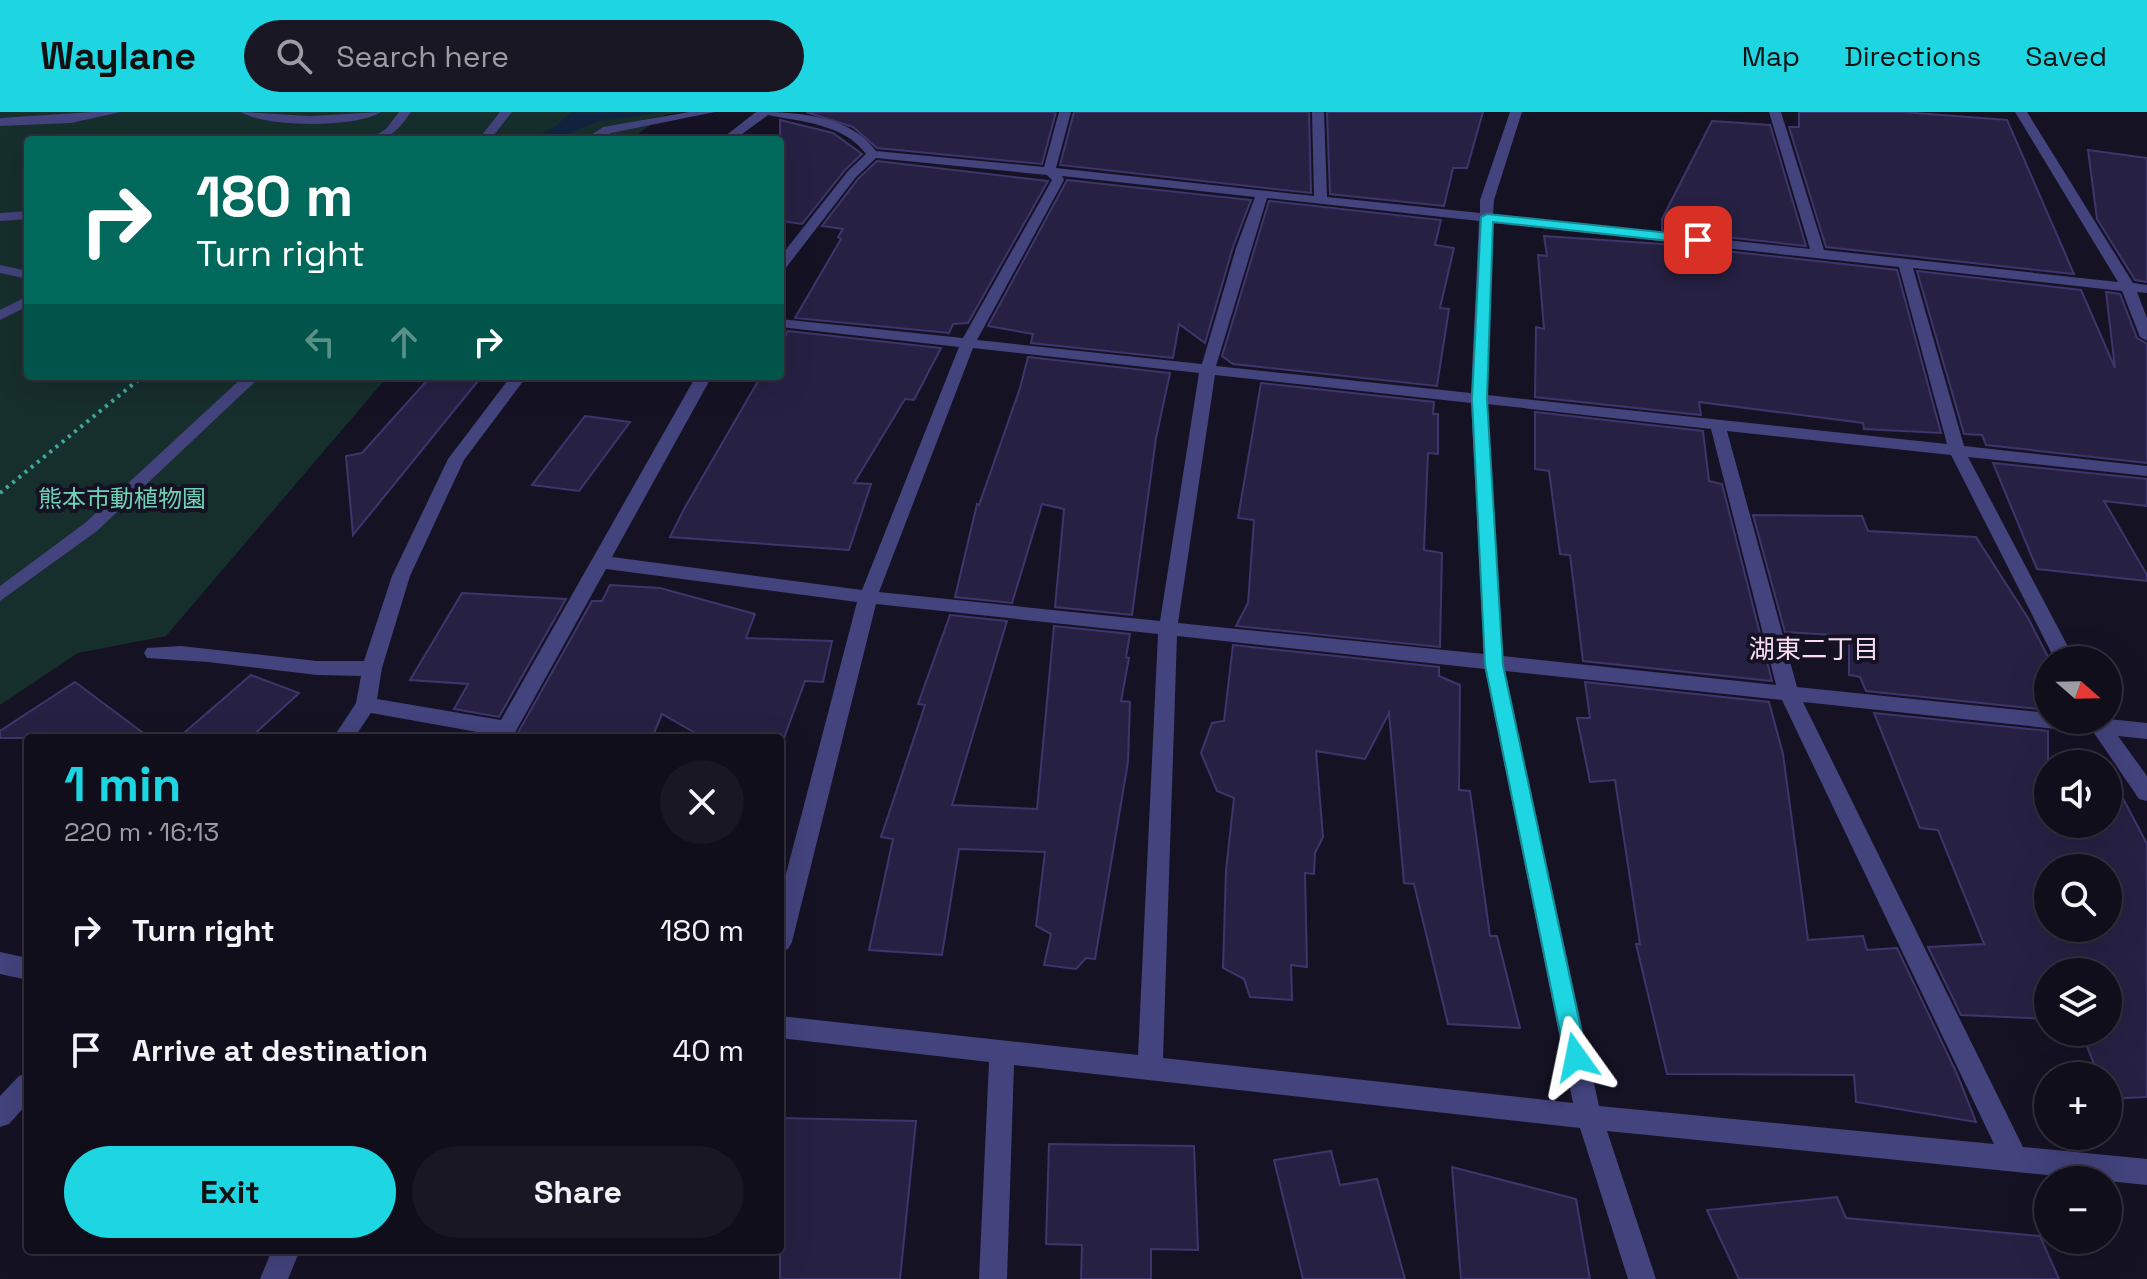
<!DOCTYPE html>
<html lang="en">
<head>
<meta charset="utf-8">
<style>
  body { margin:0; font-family:"Space Grotesk","Noto Sans JP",sans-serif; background:#191724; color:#f1f3f6; height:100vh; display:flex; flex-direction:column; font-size:30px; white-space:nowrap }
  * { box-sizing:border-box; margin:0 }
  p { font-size:26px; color:#9c9ca3 }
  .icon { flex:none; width:44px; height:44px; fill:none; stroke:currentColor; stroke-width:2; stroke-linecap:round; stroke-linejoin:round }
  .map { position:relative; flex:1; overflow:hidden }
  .side { position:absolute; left:24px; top:622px; width:760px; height:520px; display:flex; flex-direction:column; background:#100e1b; border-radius:8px; box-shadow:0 8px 32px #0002,0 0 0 2px #302e3a }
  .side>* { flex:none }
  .banner { position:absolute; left:24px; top:24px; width:760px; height:244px; border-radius:8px; box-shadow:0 8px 32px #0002,0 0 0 2px #302e3a; background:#00695c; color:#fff; overflow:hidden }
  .needle { width:52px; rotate:110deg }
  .tools { position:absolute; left:2034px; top:534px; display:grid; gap:16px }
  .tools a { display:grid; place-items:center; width:88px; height:88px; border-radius:50%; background:#100e1b; box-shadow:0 8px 32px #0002,0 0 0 2px #302e3a; font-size:40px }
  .pin { position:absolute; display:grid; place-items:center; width:68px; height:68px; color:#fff; margin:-34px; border-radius:16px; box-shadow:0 4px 12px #0006 }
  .me { position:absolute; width:88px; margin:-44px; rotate:348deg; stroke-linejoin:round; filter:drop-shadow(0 0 6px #0008) }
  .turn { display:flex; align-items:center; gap:28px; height:168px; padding:0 40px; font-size:36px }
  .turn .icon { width:104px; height:104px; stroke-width:2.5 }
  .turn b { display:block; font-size:56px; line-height:68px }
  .lanes { display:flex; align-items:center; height:76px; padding:0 40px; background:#0003; justify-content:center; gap:40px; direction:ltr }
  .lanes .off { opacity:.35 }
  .round { display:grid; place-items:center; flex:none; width:84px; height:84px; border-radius:42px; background:#191724 }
  .head { display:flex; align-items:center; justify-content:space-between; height:136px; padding:0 40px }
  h1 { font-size:48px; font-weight:700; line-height:60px; color:#1ed5e2 }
  .button { display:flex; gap:16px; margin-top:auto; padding:16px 40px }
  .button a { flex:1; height:92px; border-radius:48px; background:#1ed5e2; color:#111; font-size:32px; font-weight:700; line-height:92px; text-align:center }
  .button a+a { background:#191724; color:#f1f3f6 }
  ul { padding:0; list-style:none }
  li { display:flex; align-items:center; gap:24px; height:120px; padding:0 40px }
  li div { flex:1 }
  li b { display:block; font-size:30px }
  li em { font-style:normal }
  header { display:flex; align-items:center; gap:48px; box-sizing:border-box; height:112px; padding:0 40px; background:#1ed5e2; color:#111 }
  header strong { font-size:38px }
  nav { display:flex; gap:44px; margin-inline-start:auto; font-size:28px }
  .search { width:560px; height:72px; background:#191724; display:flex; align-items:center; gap:20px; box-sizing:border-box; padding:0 28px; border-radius:44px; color:#9c9ca3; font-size:30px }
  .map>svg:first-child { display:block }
  .green { fill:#162e2c }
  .water { fill:#11233f }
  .building { fill:#262143; stroke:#3e356c; stroke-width:2; fill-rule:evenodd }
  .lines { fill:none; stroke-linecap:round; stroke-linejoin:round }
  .path { stroke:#3fa99f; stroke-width:4; stroke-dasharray:3 5; stroke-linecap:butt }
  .minor { fill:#43437d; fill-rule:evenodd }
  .route { fill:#1ed5e2; stroke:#148a93; stroke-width:2 }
  .labels { text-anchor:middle; stroke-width:8; stroke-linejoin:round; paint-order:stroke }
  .park-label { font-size:24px; fill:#6fd2b5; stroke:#151224 }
  .neighbourhood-label { font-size:26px; fill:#fadcf0; stroke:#151224 }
</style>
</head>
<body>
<header>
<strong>Waylane</strong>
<div class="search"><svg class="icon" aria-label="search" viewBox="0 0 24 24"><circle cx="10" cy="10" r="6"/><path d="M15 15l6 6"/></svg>Search here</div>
<nav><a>Map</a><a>Directions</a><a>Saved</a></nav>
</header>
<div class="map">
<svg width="2147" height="1167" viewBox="0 0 2147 1167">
  <rect width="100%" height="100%" fill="#151224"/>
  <polygon class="green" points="0,0 681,0 665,3 629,28 28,28 28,264 388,264 166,524 78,541 0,593"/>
  <polygon class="water" points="571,0 665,0 598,9 554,28 531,28 556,14"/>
  <g class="building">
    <polygon points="806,0 1056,0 1042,52 877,36 853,15"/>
    <polygon points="1074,0 1309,0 1311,81 1060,53"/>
    <polygon points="1327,0 1483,0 1467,56 1453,56 1444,94 1330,82"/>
    <polygon points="1799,0 1903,0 2007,8 2074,162 1826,135 1789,15 1799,15"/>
    <polygon points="780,8 833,21 862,42 846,57 802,112 780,109"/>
    <polygon points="1712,9 1770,13 1806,134 1662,118 1662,107"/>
    <polygon points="2088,38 2147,46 2147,170 2135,168 2097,107"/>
    <polygon points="877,49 1048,69 968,211 953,212 949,221 795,206 841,127 838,125 843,117 822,114 858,67"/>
    <polygon points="1067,68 1251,88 1233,135 1205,231 1179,212 1173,246 1031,231 1033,222 988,214"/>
    <polygon points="1269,89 1441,108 1435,133 1454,136 1440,196 1449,197 1437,274 1233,252 1222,244"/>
    <polygon points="1544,124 1662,132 1897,158 1941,321 1864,317 1863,311 1699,290 1701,303 1535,285 1536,215 1544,217 1538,143 1547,144"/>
    <polygon points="1917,159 2081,178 2115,256 2106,180 2120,182 2137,226 2147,232 2147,351 1986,333 1982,323 1964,322"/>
    <polygon points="788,219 941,236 914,288 905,287 854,371 871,372 849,438 670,425 684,397 761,264 780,264 780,232"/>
    <polygon points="1028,245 1170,261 1156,326 1132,503 1055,495 1064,397 1042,392 1012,491 955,485 977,392 979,393 1020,276"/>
    <polygon points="431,264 482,264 353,423 346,344 362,341"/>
    <polygon points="1261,271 1434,290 1433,302 1438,302 1438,342 1428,341 1424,438 1442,441 1440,535 1236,514 1248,491 1254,408 1238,406"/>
    <polygon points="1535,300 1703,319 1709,369 1722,372 1772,569 1583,549 1570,443 1560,442 1549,359 1535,357"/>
    <polygon points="585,304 630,310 579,379 532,373"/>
    <polygon points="1993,351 2147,367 2147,394 2104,389 2147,463 2147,469 2037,457"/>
    <polygon points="1753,403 1862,404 1868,419 1976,425 2028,506 2048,545 2048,598 1866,579 1860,565 1849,563 1849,524 1785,520"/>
    <polygon points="610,473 660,476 755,502 746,526 832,529 823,570 805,569 784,626 704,626 662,602 652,626 515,626 592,489 602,489"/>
    <polygon points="462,481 566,487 499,605 454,597 468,572 410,568"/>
    <polygon points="950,503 1007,509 952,693 1037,697 1054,514 1130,522 1126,545 1129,546 1121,589 1130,590 1128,650 1095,847 1086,846 1076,857 1044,853 1051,822 1036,814 1045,740 959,737 942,843 869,838 893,727 881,725 925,593 918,592"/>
    <polygon points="1233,533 1439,555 1439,564 1460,573 1459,678 1470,679 1490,824 1497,824 1520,916 1448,912 1414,772 1404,771 1389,601 1365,647 1316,639 1323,725 1315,741 1314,762 1305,761 1307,855 1291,853 1292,888 1250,885 1244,867 1223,856 1226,758 1234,686 1217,679 1201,641 1212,611 1224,609"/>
    <polygon points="251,563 299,581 250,626 178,626"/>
    <polygon points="75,570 150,626 0,626 0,619"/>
    <polygon points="1585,570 1769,590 1783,642 1808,828 1863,824 1867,838 1897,836 1957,962 1976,1010 1856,990 1854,963 1667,962 1636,832 1640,832 1615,668 1590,670 1577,606 1590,606"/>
    <path d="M1874,601l174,18v28l56,3 -56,2v60h60v-54l39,74v253l-39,2v-23h-9l-18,-44h27v-60h-60v47l-87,-4 -33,-68 56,-3 -46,-114 -18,-2zM2048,756h60v60h-60z"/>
    <polygon points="780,1006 916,1009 900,1167 780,1167"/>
    <polygon points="1049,1032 1194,1034 1198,1138 1151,1137 1151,1167 1081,1167 1082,1133 1046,1132"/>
    <polygon points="1331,1039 1340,1073 1377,1067 1405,1167 1303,1167 1274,1048"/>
    <polygon points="1452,1055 1576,1087 1590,1167 1461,1167"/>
    <polygon points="1837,1085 1846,1106 2040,1124 2059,1167 1739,1167 1707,1098"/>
  </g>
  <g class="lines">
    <polyline class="path" points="0,381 143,264"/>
    <g class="minor">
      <polygon points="93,0 121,0 71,11 0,14 0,6"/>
      <path d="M241,0l70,4 70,-4c-24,16 -116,16 -140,0z"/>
      <path d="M399,0h12c-13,18 -20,28 -43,28l18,-11z"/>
      <polygon points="500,0 512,0 490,28 478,28"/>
      <polygon points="689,0 715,0 611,21 599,28 584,28 603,15"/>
      <path d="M756,0c41,0 94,3 120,39l168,16 15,-55h12l-15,56 258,28 -2,-84h12l3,85 153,16v-13l30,-88h12l-28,88 -1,15 317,34 -41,-137h12l43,138 294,32 -103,-170h12l106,171 14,2v8l-10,-1 10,26v23l-7,-4 -18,-46 -209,-23 51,178 183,20v10l-179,-19 107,203h-20l-104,-205 -224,-24 70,256 251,26v7l60,-1 39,4v16l-29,-3 29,40v25l-8,-2 -45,-66 -291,-31 220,445 124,12v26l-540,-54 49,148h-28l-48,-151 -566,-63 -7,214h-28l10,-217 -209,-24v-22l358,39 20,-421 -282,-30 -84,338 -4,7 -8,3v-55l77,-295 -251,-33 -94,169h-20l2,-3 -123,-22 -17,25h-21l23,-35 5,-27 -44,-1 -109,-13 -61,-4 -3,-5 3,-5 34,-2 136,15h47l28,-85 56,-117 63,-83h16l-63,84 -54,116 -28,92 -5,31 124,21 195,-344h16l-100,181 250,33 97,-243 -179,-20v-8l183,19 89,-158 -5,-5 -171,-17 -20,19 -71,92 -5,1v-13l68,-86 18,-17c-22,-30 -64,-32 -98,-39l-34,25h-14zM1062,64l193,21 -19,51 -34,116 -225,-24 87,-160zM1267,86l212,23 -8,172 -255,-27zM1493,111l406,44 48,177 -460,-49zM973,236l226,25 -39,248 -281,-29zM1215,263l256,28 13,251 -306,-31zM1487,292l224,25 65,256 -273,-29zM1177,524l308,33 88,434 -410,-45zM1505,559l277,29 212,444 -395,-38z"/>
      <polygon points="28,99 28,107 0,109 0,101"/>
      <polygon points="0,153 28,159 28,167 0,161"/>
      <polygon points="28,184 28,194 0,208 0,198"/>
      <polygon points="244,264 261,264 97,419 0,489 0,474 85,411"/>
      <polygon points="0,840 28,846 28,868 0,862"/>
      <polygon points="28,961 28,991 9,1012 0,1015 0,984 19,964"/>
      <polygon points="272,1138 300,1138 288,1167 260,1167"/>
    </g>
  </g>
  <polygon class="route" points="1487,102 1698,124 1704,128 1698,132 1493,110 1487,287 1503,553 1587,945 1584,952 1576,955 1568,952 1565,945 1485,553 1472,287 1481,105"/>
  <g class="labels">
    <g class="park-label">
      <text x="122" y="395">熊本市動植物園</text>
    </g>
    <g class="neighbourhood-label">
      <text x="1814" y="546">湖東二丁目</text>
    </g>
  </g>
</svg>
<div class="tools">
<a><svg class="needle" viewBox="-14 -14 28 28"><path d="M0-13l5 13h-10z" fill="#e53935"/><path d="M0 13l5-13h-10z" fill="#9c9ca3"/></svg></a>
<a><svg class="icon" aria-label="sound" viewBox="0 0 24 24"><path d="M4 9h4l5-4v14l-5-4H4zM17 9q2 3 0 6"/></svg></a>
<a><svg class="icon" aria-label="search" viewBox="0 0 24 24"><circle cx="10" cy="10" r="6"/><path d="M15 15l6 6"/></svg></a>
<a><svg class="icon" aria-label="layers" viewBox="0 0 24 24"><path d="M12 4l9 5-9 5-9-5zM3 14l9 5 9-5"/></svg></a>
<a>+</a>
<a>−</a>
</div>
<div class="pin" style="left:1698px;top:128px;background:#d93025"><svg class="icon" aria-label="arrive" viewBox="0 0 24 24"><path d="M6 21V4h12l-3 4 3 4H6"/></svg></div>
<svg class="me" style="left:1576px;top:945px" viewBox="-20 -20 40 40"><path d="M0-17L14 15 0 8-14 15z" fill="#1ed5e2" stroke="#fff" stroke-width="4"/></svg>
<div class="banner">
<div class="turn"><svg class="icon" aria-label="right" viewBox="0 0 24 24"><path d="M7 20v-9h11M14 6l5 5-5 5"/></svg><div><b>180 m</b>Turn right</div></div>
<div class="lanes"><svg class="icon off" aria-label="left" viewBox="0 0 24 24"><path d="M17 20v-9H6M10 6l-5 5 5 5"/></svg><svg class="icon off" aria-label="ahead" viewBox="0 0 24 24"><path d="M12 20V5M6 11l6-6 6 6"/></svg><svg class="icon" aria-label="right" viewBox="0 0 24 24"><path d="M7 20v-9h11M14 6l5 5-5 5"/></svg></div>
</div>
<section class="side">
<div class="head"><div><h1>1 min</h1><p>220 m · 16:13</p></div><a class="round"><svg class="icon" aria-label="close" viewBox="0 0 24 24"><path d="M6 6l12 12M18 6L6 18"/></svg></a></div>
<ul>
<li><svg class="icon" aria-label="right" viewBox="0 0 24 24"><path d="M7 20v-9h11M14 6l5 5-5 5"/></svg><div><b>Turn right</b></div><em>180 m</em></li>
<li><svg class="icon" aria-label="arrive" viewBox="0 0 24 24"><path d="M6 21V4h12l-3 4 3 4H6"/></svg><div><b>Arrive at destination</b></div><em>40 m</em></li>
</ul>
<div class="button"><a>Exit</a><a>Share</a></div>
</section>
</div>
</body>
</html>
